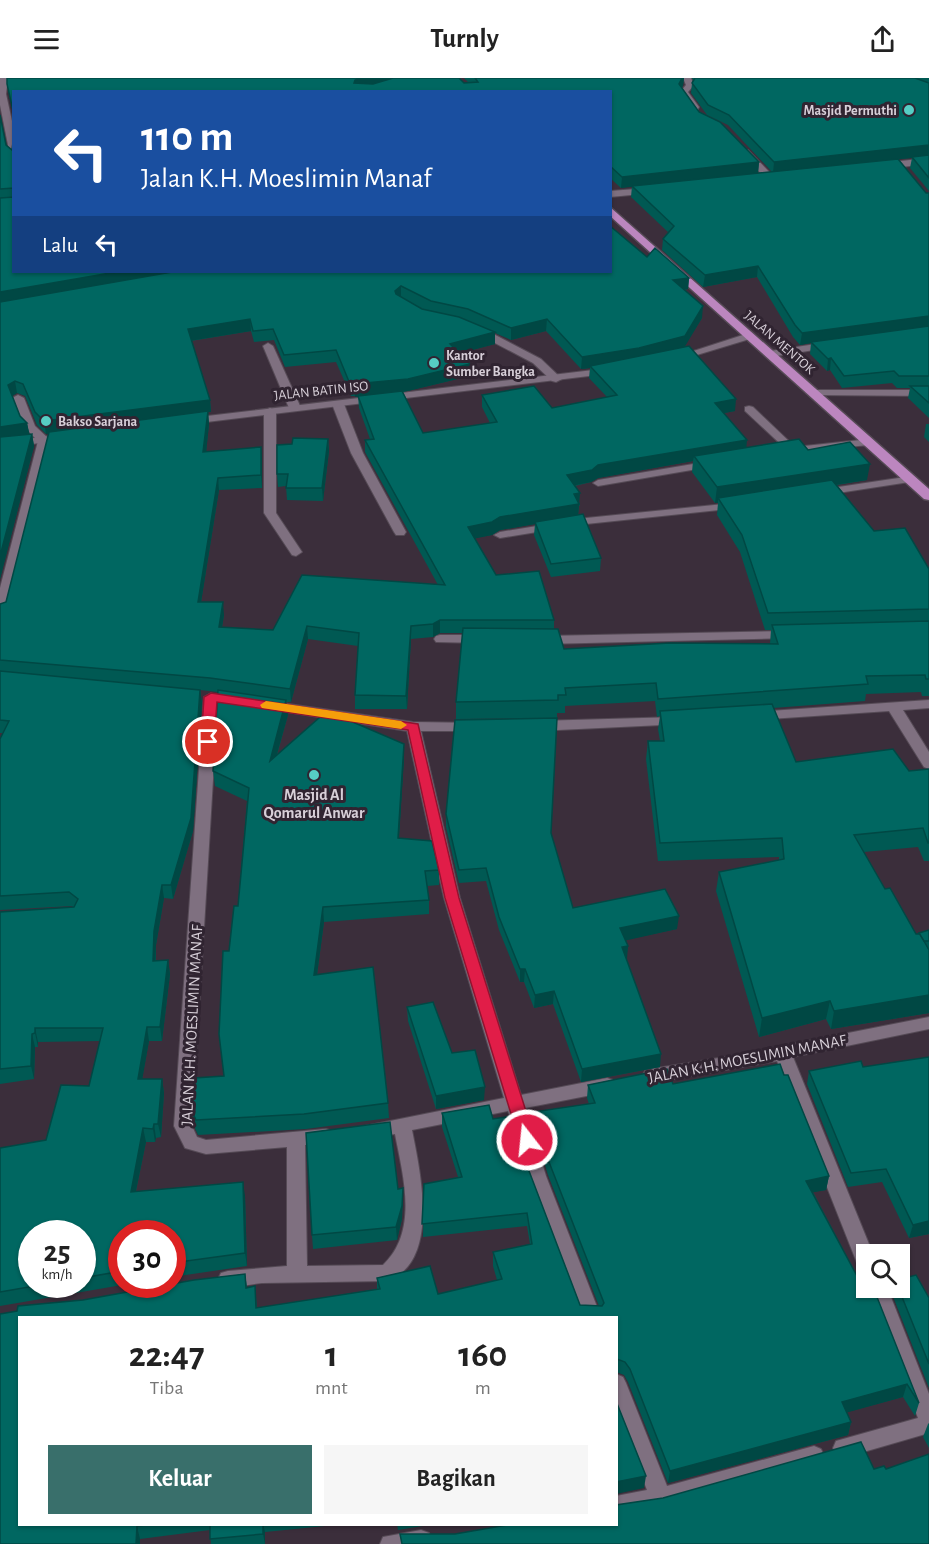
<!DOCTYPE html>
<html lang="id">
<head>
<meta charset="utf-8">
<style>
  body { margin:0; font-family:"Alegreya Sans",sans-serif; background:#f6f6f6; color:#222; height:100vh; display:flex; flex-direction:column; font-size:22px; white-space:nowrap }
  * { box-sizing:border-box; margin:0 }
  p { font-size:20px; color:#767676 }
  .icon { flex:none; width:33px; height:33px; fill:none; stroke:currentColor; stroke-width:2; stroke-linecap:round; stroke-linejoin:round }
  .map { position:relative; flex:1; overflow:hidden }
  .sheet { position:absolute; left:18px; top:1238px; width:600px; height:210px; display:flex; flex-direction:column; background:#fff; border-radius:0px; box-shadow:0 2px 4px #0004 }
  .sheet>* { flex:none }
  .banner { position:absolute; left:12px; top:12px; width:600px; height:183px; border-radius:0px; box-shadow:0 2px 4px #0004; background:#1a4fa0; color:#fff; overflow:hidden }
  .buttons { position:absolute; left:856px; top:1166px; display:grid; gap:12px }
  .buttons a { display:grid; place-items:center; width:54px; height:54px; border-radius:0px; background:#fff; box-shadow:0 2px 4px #0004; font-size:30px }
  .speed { position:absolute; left:18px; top:1142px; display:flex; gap:12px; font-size:30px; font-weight:700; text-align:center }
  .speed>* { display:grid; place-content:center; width:78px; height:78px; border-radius:50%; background:#fff; box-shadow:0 2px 4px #0004; line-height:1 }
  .speed small { font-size:15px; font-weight:400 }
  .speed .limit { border:9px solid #d22; background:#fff; color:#111 }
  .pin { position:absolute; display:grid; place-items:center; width:51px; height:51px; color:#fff; margin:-26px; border:3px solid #fff; border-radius:50%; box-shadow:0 2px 6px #0007 }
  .me { position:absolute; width:66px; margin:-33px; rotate:344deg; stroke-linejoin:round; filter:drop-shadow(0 0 4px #0008) }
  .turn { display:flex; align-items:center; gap:21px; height:126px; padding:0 30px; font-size:27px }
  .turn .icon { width:78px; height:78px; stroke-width:2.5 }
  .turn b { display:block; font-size:42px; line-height:51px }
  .then { display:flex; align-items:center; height:57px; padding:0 30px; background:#0003; gap:12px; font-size:22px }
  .eta { display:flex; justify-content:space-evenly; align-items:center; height:102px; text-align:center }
  .eta b { font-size:36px; font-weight:700; line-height:42px }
  .button { display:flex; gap:12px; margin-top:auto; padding:12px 30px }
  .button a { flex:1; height:69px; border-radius:0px; background:#396f6b; color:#fff; font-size:24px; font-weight:700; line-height:69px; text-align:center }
  .button a+a { background:#f6f6f6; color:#222 }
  header { display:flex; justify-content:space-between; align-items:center; height:78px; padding:0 30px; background:#fff; font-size:27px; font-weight:700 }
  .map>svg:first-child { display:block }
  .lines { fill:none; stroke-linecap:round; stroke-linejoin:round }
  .service-casing { stroke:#554a55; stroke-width:2 }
  .minor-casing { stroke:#554a55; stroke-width:2 }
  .tertiary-casing { stroke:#554a55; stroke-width:2 }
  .trunk-casing { stroke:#554a55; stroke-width:3 }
  .service { fill:#7f7080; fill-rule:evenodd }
  .minor { fill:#7f7080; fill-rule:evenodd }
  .tertiary { fill:#7f7080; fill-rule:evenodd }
  .trunk { fill:#bc86bf; fill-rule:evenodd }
  .wall { fill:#005953; fill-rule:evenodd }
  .shaded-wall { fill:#004844 }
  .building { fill:#006761; stroke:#004844; stroke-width:1.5 }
  .route { fill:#e11d48; stroke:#92132f; stroke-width:1.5 }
  .slow { fill:#f59e0b }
  .poi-dot { fill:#56cec4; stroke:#302431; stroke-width:2 }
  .labels { text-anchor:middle; stroke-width:6; stroke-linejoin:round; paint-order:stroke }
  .far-poi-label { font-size:14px; font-weight:bold; fill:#d7cfd8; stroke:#302431; text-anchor:start }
  .far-street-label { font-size:14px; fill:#d7cfd8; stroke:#302431 }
  .poi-label { font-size:16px; font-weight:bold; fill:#d7cfd8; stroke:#302431 }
  .street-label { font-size:16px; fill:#d7cfd8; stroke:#302431 }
</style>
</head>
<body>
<header><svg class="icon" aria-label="menu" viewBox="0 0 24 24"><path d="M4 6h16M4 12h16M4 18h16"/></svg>Turnly<svg class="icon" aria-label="share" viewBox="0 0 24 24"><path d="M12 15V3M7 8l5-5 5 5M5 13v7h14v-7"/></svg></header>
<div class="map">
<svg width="929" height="1466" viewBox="0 0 929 1466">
  <rect width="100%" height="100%" fill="#3b2e3b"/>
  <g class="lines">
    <g class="service-casing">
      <g id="service">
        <polygon points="749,328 753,329 795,369 870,361 875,364 870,367 789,374 745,333 745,329"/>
        <polygon points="711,383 715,384 715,388 598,408 593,405 598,402"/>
        <polygon points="912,398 917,401 916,403 825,417 820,414 825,411"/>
        <polygon points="734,425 738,426 738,430 586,446 500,460 494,457 500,454 586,440"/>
        <polygon points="789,553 795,557 793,560 544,566 538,562 544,558"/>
        <polygon points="440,557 480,557 486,561 480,565 436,564 434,561 436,558"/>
      </g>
    </g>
    <g class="minor-casing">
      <g id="minor">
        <polygon points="0,0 8,0 6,16 14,52 14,80 10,77 0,27"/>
        <polygon points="683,0 691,0 694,7 688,14 699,29 698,31 692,31 680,14 686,7"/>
        <polygon points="742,72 748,72 774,99 774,103 768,103 742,76"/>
        <polygon points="929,80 929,86 882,91 877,88 882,85"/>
        <polygon points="649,110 654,113 652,115 610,119 610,113"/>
        <polygon points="474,250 482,250 541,281 562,301 556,304 552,303 533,285 474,254"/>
        <polygon points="829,264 833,265 833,269 770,279 765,276 770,273"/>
        <polygon points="268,265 273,268 301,330 299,332 291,332 289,330 263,268"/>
        <polygon points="816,312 929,312 929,318 812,317 812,313"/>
        <polygon points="18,317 24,320 35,348 50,362 7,536 0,540 0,510 38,363 24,349 12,320"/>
        <polygon points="338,323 344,326 363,375 406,454 404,457 396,457 394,454 351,375 332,326"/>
        <polygon points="270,330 276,333 276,435 302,474 296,478 292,477 264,435 264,333"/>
        <path d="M211,615l7,4 -26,429 5,11 9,3 120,-11 6,2 3,5 -3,5 -27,4 2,121 76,-1c36,-34 20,-89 12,-131l-24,4 -6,-2 -3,-5 3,-5 139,-28 -60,-200 -37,-167 -139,-22 -7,-4 7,-4 145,21 66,1 2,3 -2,3 -5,2h-53l39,167 61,197 86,-17 6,2 3,5 -3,5 -6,2 -82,16 21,68 55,141h-20l-53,-141 -20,-65 -96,19c8,41 29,132 -25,151 -42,1 -83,1 -125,2 -13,1 -28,6 -41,2l-3,-6 3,-6 7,-2 59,-5v-119l-81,7 -21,-6 -11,-22 30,-429z"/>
        <polygon points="929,622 929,630 903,632 929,674 929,691 924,689 889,633 755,642 748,638 755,634"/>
        <polygon points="678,639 685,643 683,646 537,653 530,648 537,643"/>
        <polygon points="929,939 929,951 793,979 873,1176 867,1176 867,1193 860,1191 857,1185 777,983 651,1005 645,1003 642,998 645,993 651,991 737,977"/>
        <polygon points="867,1209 887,1209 929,1316 929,1355 843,1380 836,1377 833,1370 836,1363 918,1340"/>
        <polygon points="616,1296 623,1299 626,1305 667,1408 814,1368 821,1371 824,1378 821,1385 814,1388 661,1430 616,1438 616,1418 647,1412 616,1332"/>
        <polygon points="421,1452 429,1455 432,1462 430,1466 380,1466 383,1459"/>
      </g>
    </g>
    <g class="tertiary-casing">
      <g id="tertiary">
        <polygon points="749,255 753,256 753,260 677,283 672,280"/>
        <polygon points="610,290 614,291 614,295 190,346 184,343 190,340"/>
        <polygon points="68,356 72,357 72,361 0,370 0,364"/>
      </g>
    </g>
    <g class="trunk-casing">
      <polygon id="trunk" points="610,129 929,411 929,422 924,421 610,138"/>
    </g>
    <use href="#service" class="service"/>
    <use href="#minor" class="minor"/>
    <use href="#tertiary" class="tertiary"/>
    <use href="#trunk" class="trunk"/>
  </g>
  <g class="wall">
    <polygon points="464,0 684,0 683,7 682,10 699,34 759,84 758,95 772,94 728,47 707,37 691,15 692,5 693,2 692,0 929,0 929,113 910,90 912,80 898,81 926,115 929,115 929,340 908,320 910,310 897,310 892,305 842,310 830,292 827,293 810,276 811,265 800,267 793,259 757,199 703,209 662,172 663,161 669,155 631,119 632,108 621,110 610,100 610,14 14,14 14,40 7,6 469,5"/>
    <path d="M0,37l6,30 6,5 2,-16v138h596l37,-15 42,21 -1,11 -4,1 18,28 -18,29 51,64 -11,2 23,35 61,2 59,30 -30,5 37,46 55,38v127h-7l-1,-4 -55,2 -1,7 -92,7 23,54 113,9 20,-2v92h-5l-6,-14 -54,5 21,37 31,45 13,-4v83l-98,16 -5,-10 -67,18 -43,-146 3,-19 60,-12v-3l-121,4 -12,-102 2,-18h12l-2,-12 2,-13 -3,1 -2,-16 -90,5v7h-8v5l-101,1v-17l7,-69h-23l-7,4 -22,2 -4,70h-52v-14l3,-49 -50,-7 -17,63h-5l2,13 -11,40 127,3 -5,80 40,32v15l-12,1 2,14v14l-105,8 -7,53 71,128 1,15 -83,11 -108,6 -4,-9 -2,-15 32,-35 5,-125 9,-45 9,-105 -32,-15 -2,-15 5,-79 -18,-2 2,13 -9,128 -20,68 -9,-1 -8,47v16l12,-1 2,14 -8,67h-13l-7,38h20l2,14 -3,44 -5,1 -1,4h-9l-10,49 109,5 2,70 -75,11v-44h-50v51h6l-128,22v-158l46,-8 43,-54 11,-45 -62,1v5h-3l-1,32 -34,5v-172l73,-5 -1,-1 -72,4v-171l3,-6h-3v-129l6,-2 43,-169 -3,1 -9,-9 -12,-29 -8,-3 -5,3 8,20 7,7 2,11h3l2,12 -34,133zM251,253l3,11 20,-2 11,27 51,-5 15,34h7l1,12 11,31 -5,1v12l73,133 -165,45 -51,-3 2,-12 -23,-13 18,-112 43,-2v-29l-56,-7 3,-28 -1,-12h3l-1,-12 -19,-59zM546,253l35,38 9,-1 -1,10 18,19 -55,11 -70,-13v12l8,16 -67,10 -20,-41 67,-16v-12l-10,-11 35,-9v-11l16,7zM693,383l-1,11 23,31h3l-1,12 23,37 25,78h6l-1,14 -206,5 -10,-20v-9l-58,-45 -21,-37 17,-3 8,-5 35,-6 -1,11 17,42 49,-6 1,-13 -23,-43 1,-9 1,-1 -5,-19 16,-4 7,-4zM82,1155v51h-50z"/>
    <polygon points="926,346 929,346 929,364 924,359"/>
    <polygon points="328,361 329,373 323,423 287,422 286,408 278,409 277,396 292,366"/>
    <polygon points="446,736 551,755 573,830 677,851 625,862 628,868 626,881 660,989 581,1004 553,926 534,930 524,904 520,904 499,852 486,803 459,805 446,749"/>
    <polygon points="407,929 452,975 484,1022 436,1031 408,943"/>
    <polygon points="929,979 929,1156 909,1160 882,1104 848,1109 807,1006 809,993 863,989"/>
    <polygon points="780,986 784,997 788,997 829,1098 826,1112 813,1114 864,1211 873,1209 919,1325 915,1338 903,1319 847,1334 851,1344 848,1357 668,1405 628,1304 624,1297 616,1294 616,1239 20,1239 20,1446 335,1446 335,1447 265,1454 265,1466 211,1466 210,1452 140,1461 140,1466 0,1466 0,1236 17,1233 18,1228 83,1222 194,1202 245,1196 247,1209 255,1208 257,1230 377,1211 377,1200 430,1188 438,1216 497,1202 493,1188 493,1174 530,1166 527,1148 423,1159 424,1106 458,1099 442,1049 442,1035 489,1027 493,1041 512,1038 526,1085 580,1227 599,1228 548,1097 533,1048 533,1034 589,1026 587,1020 588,1007 647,995 667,991 673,1006"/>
    <polygon points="403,1110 402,1141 397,1162 313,1171 312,1157"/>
    <polygon points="894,1209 900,1209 929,1220 929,1310 892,1216"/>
    <polygon points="929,1345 929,1370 923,1359 928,1346"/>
    <polygon points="397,1446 435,1446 398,1452"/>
  </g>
  <g class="shaded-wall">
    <polygon points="361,0 401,0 355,12 354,5 355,2"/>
    <polygon points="682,0 684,0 683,7 678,16 679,6"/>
    <polygon points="929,67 929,78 773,95 774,84"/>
    <polygon points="759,84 758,95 621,110 622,99"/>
    <polygon points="758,188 757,199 703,209 705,197"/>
    <polygon points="116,194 181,194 0,226 0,214"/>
    <polygon points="689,200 688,211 672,214 673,202"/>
    <polygon points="401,208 401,220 395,224 395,213"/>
    <polygon points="703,228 702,240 684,270 590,288 590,290 581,291 582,279"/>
    <polygon points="929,238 929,249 811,264 811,265 800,267 802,255"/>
    <polygon points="250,241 251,253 189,263 188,251"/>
    <polygon points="547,241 546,253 511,262 511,250"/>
    <polygon points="495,254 495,266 450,278 450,266"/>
    <polygon points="831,280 830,292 827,293 828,281"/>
    <polygon points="470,286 470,298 408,313 355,319 354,306"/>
    <polygon points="15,303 17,315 10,319 8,307"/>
    <polygon points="736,321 735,333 714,337 715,325"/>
    <polygon points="210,322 211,334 208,334 209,346 205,386 203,374 208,334 46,356 44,343"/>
    <polygon points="27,345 30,358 0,362 0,349"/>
    <polygon points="32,356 34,368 0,501 0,478"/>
    <polygon points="328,361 329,373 323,423 322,410"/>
    <polygon points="747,362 746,374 694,378 693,383 598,400 591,404 566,409 567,397 598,387"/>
    <polygon points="261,369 262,381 262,410 261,397"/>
    <polygon points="870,386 867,402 721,424 718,420 718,425 715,425 717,409"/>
    <polygon points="218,400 219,412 199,537 198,524"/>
    <polygon points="580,415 578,439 535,444 535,446 500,452 492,457 468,462 468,449"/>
    <polygon points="223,524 224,537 220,562 219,549"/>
    <polygon points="440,542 440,555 433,559 433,546"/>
    <polygon points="307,548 308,561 291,624 290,611"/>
    <polygon points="411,548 411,561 407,631 406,618"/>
    <polygon points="200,612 202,625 193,753 173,821 171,807"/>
    <polygon points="286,622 288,637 271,697 270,683"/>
    <polygon points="404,666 404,680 398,775 398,760"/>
    <polygon points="162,807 164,820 156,867 155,896 153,883 154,853"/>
    <polygon points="323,829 324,844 315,912 314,897"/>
    <polygon points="679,838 677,851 619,864 620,850"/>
    <polygon points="628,868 627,881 621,882 622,869"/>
    <polygon points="168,882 170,896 162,963 160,949"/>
    <polygon points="520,891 525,891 524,904 520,904"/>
    <polygon points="554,913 553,926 534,930 535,917"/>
    <polygon points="929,917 929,935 831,951 834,933"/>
    <polygon points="830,923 826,941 759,959 762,940"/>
    <polygon points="147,949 149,963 140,1014 138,1001"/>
    <polygon points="35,950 38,964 38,969 35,955"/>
    <polygon points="32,956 35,969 34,1001 31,988"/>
    <polygon points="661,976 660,989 581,1004 582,991"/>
    <polygon points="162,1001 164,1015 161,1059 158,1046"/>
    <polygon points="485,1009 484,1022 436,1031 436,1018"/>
    <polygon points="154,1046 156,1060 155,1064 153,1051"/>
    <polygon points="143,1050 146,1064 133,1127 131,1114"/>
    <polygon points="829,1098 826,1112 804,1116 806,1103"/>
    <polygon points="243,1104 245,1118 247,1188 245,1175"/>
    <polygon points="403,1110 402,1141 397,1162 396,1149"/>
    <polygon points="929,1143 929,1156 909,1160 913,1147"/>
    <polygon points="907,1306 903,1319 838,1337 842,1324"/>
    <polygon points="851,1344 848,1357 668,1405 670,1393"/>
    <polygon points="646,1398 644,1410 616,1416 616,1404"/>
    <polygon points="263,1446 265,1454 265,1466 263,1456"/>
    <polygon points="137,1448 140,1461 140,1466 136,1466"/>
  </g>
  <g class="building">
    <polygon points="7,0 361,0 355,2 354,5 373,6 393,0 459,0 464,5 478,4 475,0 682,0 679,6 699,34 720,44 759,84 622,99 610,88 610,14 14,14 14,37 7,6"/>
    <polygon points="695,0 915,0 929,5 929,67 774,84 729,37 708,27 692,5"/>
    <polygon points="0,37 6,67 12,72 14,56 14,110 0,111"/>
    <polygon points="929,77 929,100 912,79"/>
    <polygon points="898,81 926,115 929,115 929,238 802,255 795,247 758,188 705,197 663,161 674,148 632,108"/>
    <polygon points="14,119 14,194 116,194 0,214 0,120"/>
    <polygon points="610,148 647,179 655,170 689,200 673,202 703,228 685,258 639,270 582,279 547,241 511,250 468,231 431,223 401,208 395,213 396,216 422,231 459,239 495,254 450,266 470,286 408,301 354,306 350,306 336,272 284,277 273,251 253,253 250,241 188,251 210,322 44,343 35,334 23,306 15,303 8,307 20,338 27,345 0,349 0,224 172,194 610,194"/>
    <polygon points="929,248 929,298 899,298 894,293 844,298 831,280 828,281 811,264"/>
    <polygon points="689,268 736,321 715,325 747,362 598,387 592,392 567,397 580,415 574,416 579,426 500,439 492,444 468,449 496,497 539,493 554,542 440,542 433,546 411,548 406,618 355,617 359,555 307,548 290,611 210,600 0,582 0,526 6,524 49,354 208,333 203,374 261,369 261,397 218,400 198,524 223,524 219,549 273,552 302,497 445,507 365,362 374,361 358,318 402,313 423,355 497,344 482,317 534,308 552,330 617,317 590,288"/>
    <polygon points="910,308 929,308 929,325"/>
    <polygon points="32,356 0,478 0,359"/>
    <polygon points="293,360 328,361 322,410 286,410 288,396 277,396 277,367 292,366"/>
    <polygon points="799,361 808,372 850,364 870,386 717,409 694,378"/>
    <polygon points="832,402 874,453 905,450 929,491 929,531 768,535 742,457 718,420"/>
    <polygon points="583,436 601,480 551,486 535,444"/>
    <polygon points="929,543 929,601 926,601 925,597 866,598 868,606 658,621 656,605 565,610 566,617 558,617 558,622 456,624 463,550 558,551 564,571 670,565 778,566 772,547"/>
    <polygon points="0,593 200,612 191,740 171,807 162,807 154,853 153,883 168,882 160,949 147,949 138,1001 162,1001 158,1046 154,1046 153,1051 143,1050 131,1114 243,1104 245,1175 172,1185 172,1155 122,1155 122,1193 82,1200 82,1155 32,1155 32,1206 46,1206 0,1214 0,1070 46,1062 61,1007 89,1008 103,950 35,950 35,955 32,956 31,988 0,991 0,834 74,829 78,821 69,814 0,818 0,661 9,643 0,642"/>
    <polygon points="218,612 286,622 270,683 327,633 404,666 398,760 432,763 439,792 425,793 429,822 323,829 314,897 373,889 388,1025 304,1036 196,1042 192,1033 194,1000 224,998 219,956 223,873 229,873 234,828 238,828 249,710 213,693"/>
    <polygon points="772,626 796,684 893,671 909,693 929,691 929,765 928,765 923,750 854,757 885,811 890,810 916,856 920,856 929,872 929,917 834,933 830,923 762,940 719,794 784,781 782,760 660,765 648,663 664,663 660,633"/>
    <polygon points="557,640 551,755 573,830 665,811 679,838 620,850 628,868 622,869 661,976 582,991 554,913 535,917 525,891 520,891 499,839 486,790 459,792 446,736 455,642"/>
    <polygon points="929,852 929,863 924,863 919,855"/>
    <polygon points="433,924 452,975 475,972 485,1009 436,1018 407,929"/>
    <polygon points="929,979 929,1143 913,1147 886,1091 851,1095 809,993 861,983 863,989"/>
    <polygon points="780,986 784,997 788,997 829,1098 806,1103 864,1211 873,1209 919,1325 907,1306 842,1324 851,1344 670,1393 630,1291 625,1284 617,1281 616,1288 616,1239 20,1239 20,1446 154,1446 137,1448 136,1466 0,1466 0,1236 17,1233 18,1228 83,1222 194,1202 245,1196 246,1210 255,1208 256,1230 380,1211 377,1200 430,1188 438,1216 502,1201 493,1174 532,1166 527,1135 422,1146 424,1106 462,1099 442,1035 489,1027 493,1041 512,1038 526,1085 580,1227 602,1228 604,1225 549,1084 533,1034 595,1025 588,1007 647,995 667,991 673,1006"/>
    <polygon points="390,1044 398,1111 403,1110 402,1128 396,1149 312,1157 306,1055"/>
    <polygon points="916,1197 929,1220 929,1286 898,1209 900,1209 900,1201"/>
    <polygon points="616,1323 646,1398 616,1404"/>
    <polygon points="861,1364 874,1391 884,1388 886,1391 929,1376 929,1466 402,1466 400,1456 455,1456 513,1446 616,1446 616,1427 663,1420"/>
    <polygon points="210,1446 263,1446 263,1456 210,1461"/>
  </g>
  <polygon class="route" points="211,615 418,646 459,820 535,1062 533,1067 521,1067 519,1062 445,820 408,652 217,624 214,664 208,668 201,664 204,619"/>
  <polygon class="slow" points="266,623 401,643 407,647 401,651 262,630 260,627"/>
  <g class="poi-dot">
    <circle cx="909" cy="32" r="6"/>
    <circle cx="434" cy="285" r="6"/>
    <circle cx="46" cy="343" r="6"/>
    <circle cx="314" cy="697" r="6"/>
  </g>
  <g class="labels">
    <g class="far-poi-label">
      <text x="897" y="37" text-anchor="end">Masjid Permuthi</text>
      <text x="446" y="282">Kantor<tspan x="446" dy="16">Sumber Bangka</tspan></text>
      <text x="58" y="348">Bakso Sarjana</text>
    </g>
    <g class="far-street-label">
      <text transform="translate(780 264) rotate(41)" y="5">JALAN MENTOK</text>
      <text transform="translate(321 312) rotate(-6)" y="5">JALAN BATIN ISO</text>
    </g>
    <g class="poi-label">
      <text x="314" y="722">Masjid Al<tspan x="314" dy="18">Qomarul Anwar</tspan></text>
    </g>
    <g class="street-label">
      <text transform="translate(191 947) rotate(-87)" y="6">JALAN K.H. MOESLIMIN MANAF</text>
      <text transform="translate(747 980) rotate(-11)" y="6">JALAN K.H. MOESLIMIN MANAF</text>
    </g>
  </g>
</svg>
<div class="buttons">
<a><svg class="icon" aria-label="search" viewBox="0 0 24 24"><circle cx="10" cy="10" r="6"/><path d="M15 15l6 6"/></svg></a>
</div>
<div class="speed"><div>25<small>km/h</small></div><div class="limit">30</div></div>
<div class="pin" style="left:208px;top:664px;background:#d93025"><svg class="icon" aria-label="arrive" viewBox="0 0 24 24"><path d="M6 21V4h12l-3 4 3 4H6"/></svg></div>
<svg class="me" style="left:527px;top:1062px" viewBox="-20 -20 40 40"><circle r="17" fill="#e11d48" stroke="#fff" stroke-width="3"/><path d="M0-11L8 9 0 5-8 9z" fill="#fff"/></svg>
<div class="banner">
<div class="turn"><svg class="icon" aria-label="left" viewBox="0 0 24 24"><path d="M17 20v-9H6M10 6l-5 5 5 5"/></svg><div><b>110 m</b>Jalan K.H. Moeslimin Manaf</div></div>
<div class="then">Lalu<svg class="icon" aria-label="left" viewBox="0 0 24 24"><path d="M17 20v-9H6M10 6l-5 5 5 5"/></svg></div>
</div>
<section class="sheet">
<div class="eta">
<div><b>22:47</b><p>Tiba</p></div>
<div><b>1</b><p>mnt</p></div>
<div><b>160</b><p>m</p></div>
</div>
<div class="button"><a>Keluar</a><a>Bagikan</a></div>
</section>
</div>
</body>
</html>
